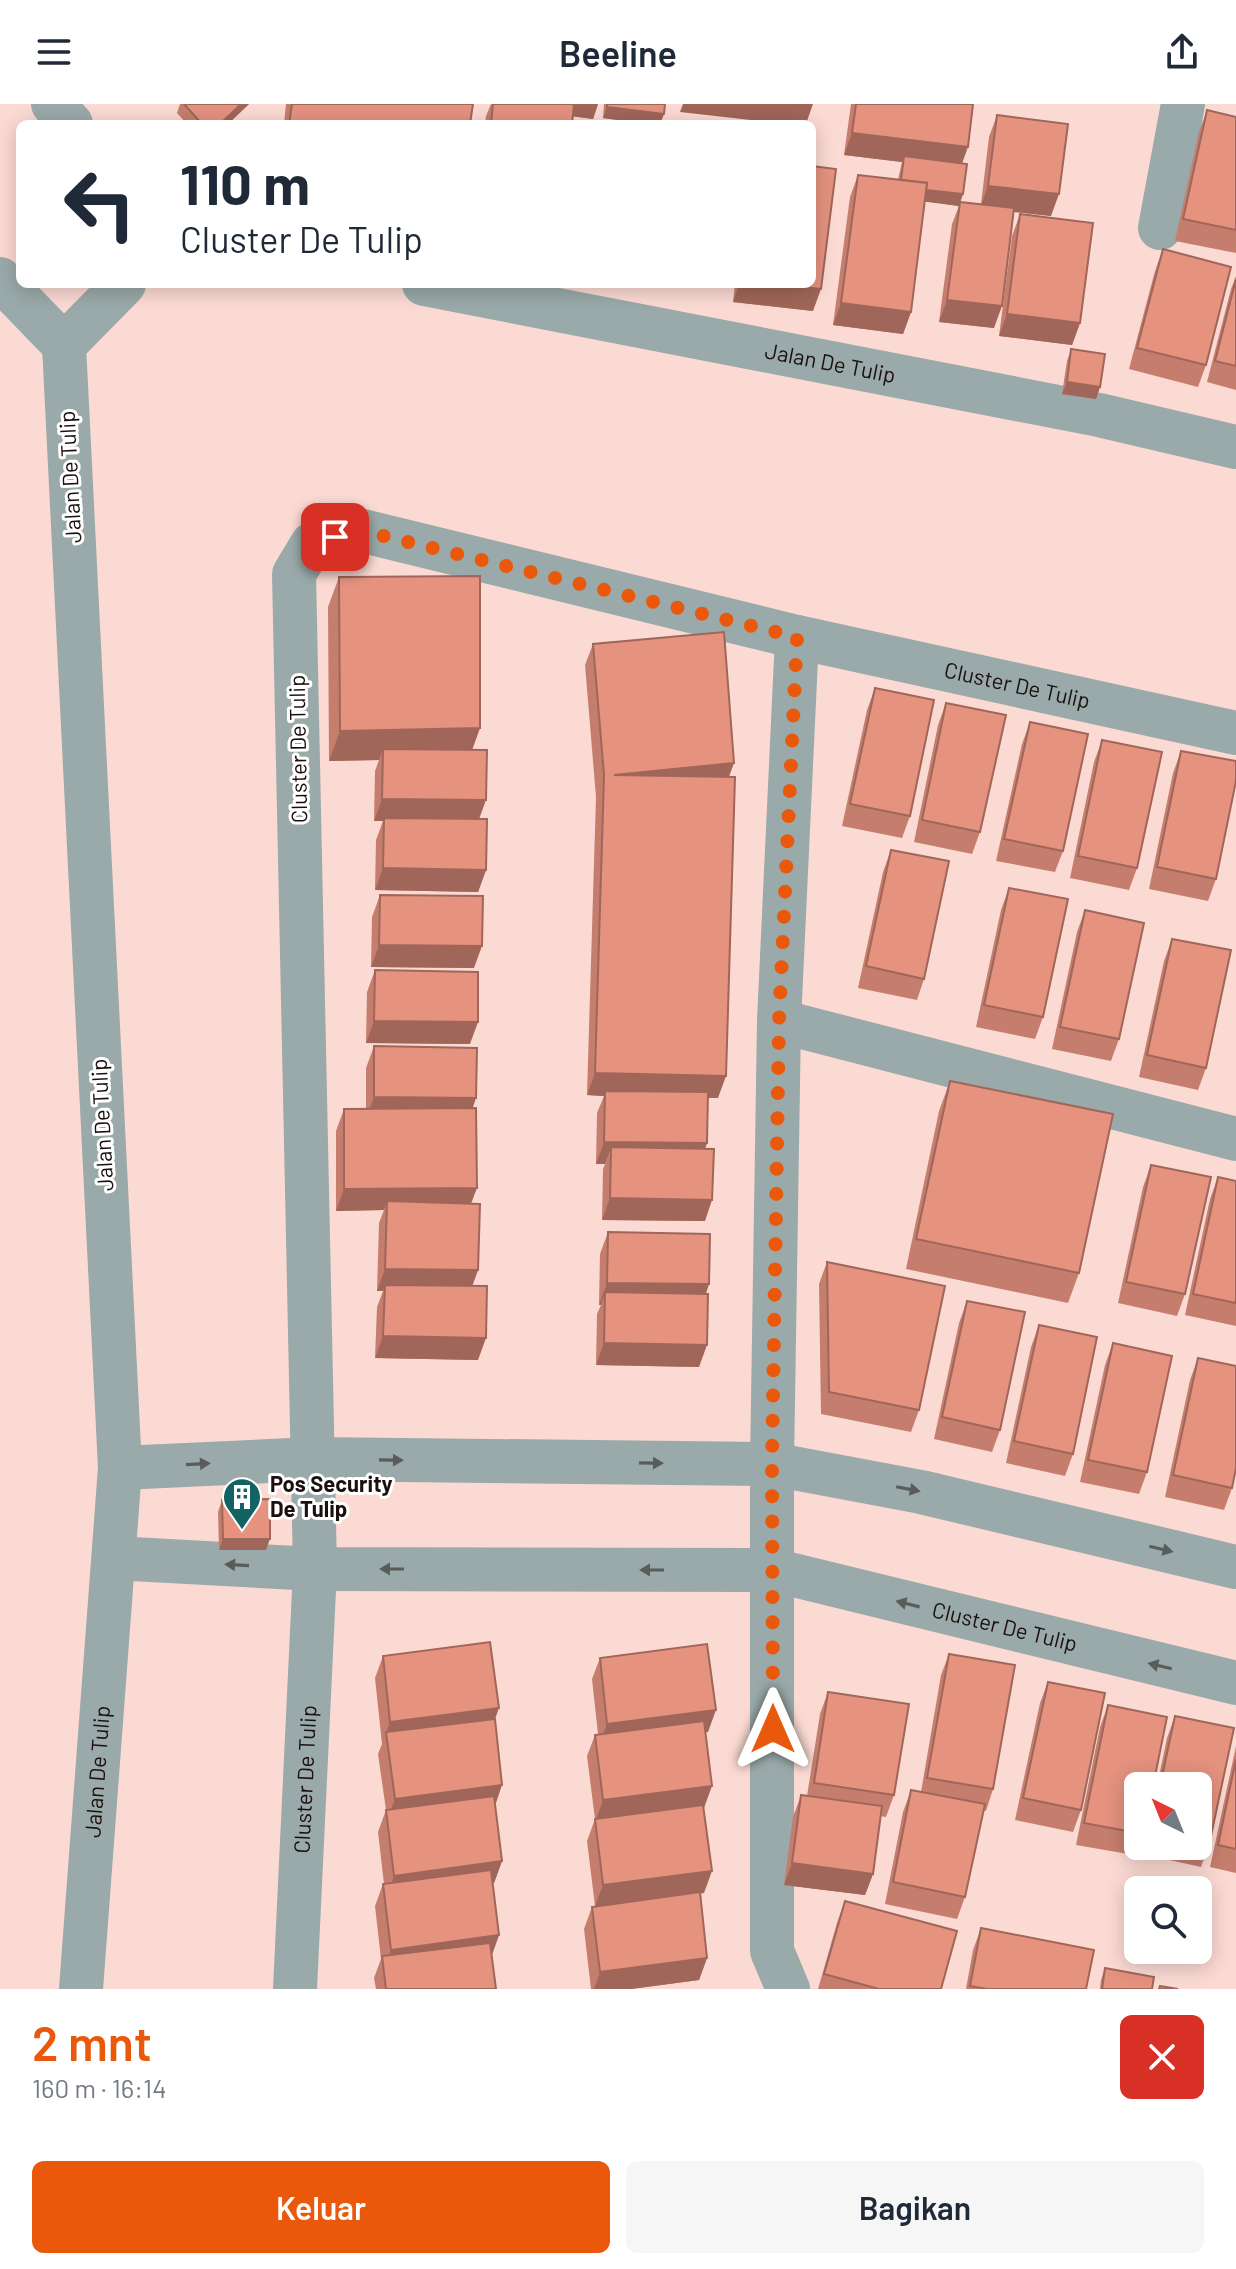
<!DOCTYPE html>
<html lang="id">
<head>
<meta charset="utf-8">
<style>
  body { margin:0; font-family:Barlow,sans-serif; background:#f6f6f7; color:#1f2937; height:100vh; display:flex; flex-direction:column; font-size:30px; white-space:nowrap }
  * { box-sizing:border-box; margin:0 }
  p { font-size:26px; color:#747a83 }
  .icon { flex:none; width:44px; height:44px; fill:none; stroke:currentColor; stroke-width:2; stroke-linecap:round; stroke-linejoin:round }
  .map { position:relative; height:1885px; overflow:hidden }
  .details { display:flex; flex-direction:column; background:#fff; flex:1 }
  .details>* { flex:none }
  .hud { position:absolute; left:16px; top:16px; width:800px; height:168px; border-radius:12px; box-shadow:0 4px 20px #0003; background:#fff; color:#1f2937; overflow:hidden }
  .needle { width:52px; rotate:317deg }
  .tools { position:absolute; left:1124px; top:1668px; display:grid; gap:16px }
  .tools a { display:grid; place-items:center; width:88px; height:88px; border-radius:12px; background:#fff; box-shadow:0 4px 20px #0003; font-size:40px }
  .pin { position:absolute; display:grid; place-items:center; width:68px; height:68px; color:#fff; margin:-34px; border-radius:16px; box-shadow:0 4px 12px #0006 }
  .me { position:absolute; width:88px; margin:-44px; rotate:0deg; stroke-linejoin:round; filter:drop-shadow(0 0 6px #0008) }
  .turn { display:flex; align-items:center; gap:28px; height:168px; padding:0 32px; font-size:36px }
  .turn .icon { width:104px; height:104px; stroke-width:2.5 }
  .turn b { display:block; font-size:56px; line-height:68px }
  .round { display:grid; place-items:center; flex:none; width:84px; height:84px; border-radius:12px; background:#f6f6f7 }
  .headline { display:flex; align-items:center; justify-content:space-between; height:136px; padding:0 32px }
  h1 { font-size:48px; font-weight:600; line-height:60px; color:#ea580c }
  .action { display:flex; gap:16px; margin-top:auto; padding:16px 32px }
  .action a { flex:1; height:92px; border-radius:12px; background:#ea580c; color:#fff; font-size:32px; font-weight:600; line-height:92px; text-align:center }
  .action a+a { background:#f6f6f7; color:#1f2937 }
  header { display:flex; justify-content:space-between; align-items:center; height:104px; padding:0 32px; background:#fff; font-size:36px; font-weight:600 }
  .map>svg:first-child { display:block }
  .lines { fill:none; stroke-linecap:round; stroke-linejoin:round }
  .minor { stroke:#9aa9a9; stroke-width:44 }
  .wall { fill:#c57e6d }
  .shaded-wall { fill:#a06659 }
  .building { fill:#e5927f; stroke:#a06659; stroke-width:2 }
  .oneway { fill:#5a5c5b }
  .route { stroke:#ea580c; stroke-width:14; stroke-dasharray:0 25.2 }
  .labels { text-anchor:middle; stroke-width:6; stroke-linejoin:round; paint-order:stroke }
  .street-label { font-size:22px; fill:#1b100d; stroke:#fff }
  .poi-label { font-size:22px; font-weight:bold; fill:#1b100d; stroke:#fff; text-anchor:start }
</style>
</head>
<body>
<header><svg class="icon" aria-label="menu" viewBox="0 0 24 24"><path d="M4 6h16M4 12h16M4 18h16"/></svg>Beeline<svg class="icon" aria-label="share" viewBox="0 0 24 24"><path d="M12 15V3M7 8l5-5 5 5M5 13v7h14v-7"/></svg></header>
<div class="map">
<svg width="1236" height="1885" viewBox="0 0 1236 1885">
  <rect width="100%" height="100%" fill="#fbdad3"/>
  <g class="lines">
    <g class="minor">
      <polyline points="53,0 71,20"/>
      <polyline points="1160,124 1183,0"/>
      <polyline points="0,175 64,241"/>
      <path id="s1" d="M424,180l675,131 137,32"/>
      <path id="s2" d="M779,917l18,-384 439,96"/>
      <polyline points="120,1364 313,1355 772,1360 921,1388 1236,1463"/>
      <path id="s3" d="M114,1454l201,11 458,1 463,113"/>
      <path id="s4" d="M81,1885l39,-521 -56,-1123 60,-61"/>
      <path id="s5" d="M295,1885l20,-420 -21,-995 18,-30 47,-14 438,107"/>
      <polyline points="788,1885 772,1847 772,1360 779,917 1236,1035"/>
    </g>
  </g>
  <g class="wall">
    <polygon points="180,0 249,0 228,20 187,20 177,9"/>
    <polygon points="286,0 473,0 470,20 284,20"/>
    <polygon points="491,0 598,0 593,15 573,12 572,20 485,20 486,12"/>
    <polygon points="604,0 665,0 664,10 660,20 649,20 603,14"/>
    <polygon points="851,0 973,0 962,59 963,90 960,98 981,100 989,33 997,11 1051,112 1014,108 994,224 939,218 952,120 959,102 925,97 911,208 903,230 833,221 850,93 858,71 898,76 902,58 844,51"/>
    <polygon points="1207,6 1236,13 1236,149 1175,137 1199,28"/>
    <polygon points="1020,110 1080,219 1072,241 999,232 1012,132"/>
    <polygon points="1163,145 1206,261 1198,283 1129,265 1155,167"/>
    <polygon points="1236,172 1236,286 1207,278 1231,185"/>
    <polygon points="735,180 812,180 813,207 733,198"/>
    <polygon points="1071,245 1100,283 1096,295 1062,290 1067,257"/>
    <polygon points="339,473 473,646 479,715 486,766 478,788 375,786 376,736 383,717 374,717 375,667 379,656 329,657 328,503"/>
    <polygon points="593,540 728,673 718,994 707,994 707,1039 705,1045 705,1117 602,1116 603,1065 605,1060 596,1060 597,1009 604,992 587,991 596,693 585,561"/>
    <polygon points="875,584 910,712 902,734 842,722 867,606"/>
    <polygon points="946,599 980,728 972,750 914,738 938,621"/>
    <polygon points="1030,618 1063,747 1055,768 996,757 1022,640"/>
    <polygon points="1102,636 1137,764 1129,786 1070,774 1094,658"/>
    <polygon points="1181,647 1216,775 1208,797 1149,785 1173,669"/>
    <polygon points="891,746 924,875 917,896 858,884 883,768"/>
    <polygon points="1009,784 1043,913 1035,935 976,923 1001,806"/>
    <polygon points="380,791 474,864 371,863 372,813"/>
    <polygon points="1085,806 1119,935 1111,957 1052,945 1077,828"/>
    <polygon points="1172,835 1206,964 1198,986 1139,973 1164,857"/>
    <polygon points="375,866 470,940 366,939 367,888"/>
    <polygon points="374,942 473,1004 471,1099 478,1166 472,1182 478,1256 375,1254 377,1203 383,1187 377,1187 379,1119 384,1106 336,1107 336,1027 344,1005 366,1005 366,964"/>
    <polygon points="950,977 1079,1169 1068,1199 906,1165 939,1007"/>
    <polygon points="1151,1061 1185,1190 1177,1212 1118,1199 1143,1083"/>
    <polygon points="1218,1073 1236,1077 1236,1222 1185,1211 1210,1095"/>
    <polygon points="608,1128 709,1180 706,1190 699,1263 596,1261 597,1210 601,1201 599,1201 600,1150"/>
    <polygon points="827,1158 919,1306 911,1328 821,1310 819,1180"/>
    <polygon points="967,1197 1000,1326 992,1348 934,1335 959,1219"/>
    <polygon points="1039,1221 1073,1350 1065,1372 1006,1359 1031,1243"/>
    <polygon points="1113,1239 1147,1368 1139,1390 1080,1378 1105,1261"/>
    <polygon points="1198,1254 1232,1384 1224,1406 1165,1393 1190,1276"/>
    <polygon points="222,1396 266,1446 219,1446 218,1408"/>
    <polygon points="949,1550 993,1685 986,1707 983,1706 965,1793 957,1815 885,1800 903,1708 911,1686 921,1688 941,1571"/>
    <polygon points="383,1552 495,1615 495,1701 502,1757 494,1779 493,1779 499,1831 492,1851 496,1885 376,1885 374,1874 381,1855 375,1802 383,1780 384,1780 378,1728 386,1706 378,1650 382,1640 375,1574"/>
    <polygon points="600,1554 708,1628 705,1628 703,1704 704,1789 700,1789 707,1854 699,1876 631,1885 591,1885 584,1825 592,1803 595,1802 587,1737 595,1715 587,1652 595,1631 598,1630 592,1575"/>
    <polygon points="1048,1578 1081,1706 1073,1728 1015,1716 1040,1599"/>
    <polygon points="828,1588 894,1691 886,1713 880,1712 873,1770 865,1791 784,1781 793,1713 801,1691 807,1692 820,1610"/>
    <polygon points="1108,1601 1138,1682 1138,1742 1134,1751 1076,1741 1100,1623"/>
    <polygon points="1175,1612 1234,1624 1209,1741 1201,1763 1142,1750 1144,1742 1198,1742 1198,1682 1157,1682 1167,1634"/>
    <polygon points="1236,1642 1236,1769 1210,1763"/>
    <polygon points="845,1797 941,1885 818,1885 837,1819"/>
    <polygon points="981,1824 1086,1885 966,1885 973,1846"/>
    <polygon points="1105,1864 1152,1885 1100,1885 1101,1876"/>
  </g>
  <g class="shaded-wall">
    <polygon points="241,0 249,0 228,20 220,20"/>
    <polygon points="519,0 598,0 593,15 517,5"/>
    <polygon points="683,0 813,0 806,20 787,20 680,8"/>
    <polygon points="607,3 664,10 660,20 649,20 603,14"/>
    <polygon points="852,29 968,43 960,65 904,52 902,58 844,51"/>
    <polygon points="900,82 963,90 959,102 896,94"/>
    <polygon points="988,82 1059,90 1051,112 980,104"/>
    <polygon points="739,180 778,180 821,185 813,207 733,198"/>
    <polygon points="947,196 1002,202 994,224 939,218"/>
    <polygon points="841,199 911,208 903,230 833,221"/>
    <polygon points="1007,210 1080,219 1072,241 999,232"/>
    <polygon points="1067,278 1100,283 1096,295 1062,290"/>
    <polygon points="480,624 469,655 383,645 379,656 329,657 340,627"/>
    <polygon points="734,659 726,681 614,671"/>
    <polygon points="382,695 486,696 478,718 384,714 383,717 374,717"/>
    <polygon points="383,764 486,766 478,788 375,786"/>
    <polygon points="379,841 482,842 474,864 371,863"/>
    <polygon points="374,917 478,918 470,940 366,939"/>
    <polygon points="595,969 726,972 718,994 605,992 605,987 604,992 587,991"/>
    <polygon points="374,993 476,994 469,1015 366,1015"/>
    <polygon points="604,1038 707,1039 699,1061 611,1043 605,1060 596,1060"/>
    <polygon points="477,1084 469,1105 387,1097 384,1106 336,1107 344,1085"/>
    <polygon points="610,1094 712,1096 705,1117 602,1116"/>
    <polygon points="385,1165 478,1166 470,1188 385,1181 383,1187 377,1187"/>
    <polygon points="607,1179 709,1180 701,1202 605,1188 601,1201 599,1201"/>
    <polygon points="383,1232 486,1234 478,1256 375,1254"/>
    <polygon points="604,1239 707,1241 699,1263 596,1261"/>
    <polygon points="223,1435 270,1435 266,1446 219,1446"/>
    <polygon points="499,1604 491,1626 386,1628 382,1640 390,1618"/>
    <polygon points="716,1606 708,1628 599,1641 607,1620"/>
    <polygon points="502,1681 495,1702 387,1716 395,1695"/>
    <polygon points="712,1682 704,1704 595,1718 603,1696"/>
    <polygon points="502,1757 494,1779 386,1794 394,1772"/>
    <polygon points="792,1759 873,1770 865,1791 784,1781"/>
    <polygon points="712,1767 704,1789 595,1802 603,1781"/>
    <polygon points="499,1831 491,1853 383,1868 391,1846"/>
    <polygon points="707,1854 699,1876 631,1885 594,1885 600,1868"/>
  </g>
  <g class="building">
    <polygon points="184,0 241,0 220,20 202,20"/>
    <polygon points="292,0 473,0 470,20 289,20"/>
    <polygon points="493,0 574,0 572,20 491,20"/>
    <polygon points="607,0 665,0 664,10 607,3"/>
    <polygon points="856,0 973,0 968,43 852,29"/>
    <polygon points="1207,6 1236,13 1236,126 1183,115"/>
    <polygon points="997,11 1068,20 1059,90 988,82"/>
    <polygon points="904,52 967,60 963,90 926,86 927,79 901,76"/>
    <polygon points="812,62 836,65 821,185 778,180 812,180"/>
    <polygon points="858,71 927,79 911,208 841,199"/>
    <polygon points="960,98 1014,104 1002,202 947,196"/>
    <polygon points="1020,110 1093,119 1080,219 1007,210"/>
    <polygon points="1163,145 1231,163 1206,261 1137,244"/>
    <polygon points="1236,175 1236,262 1215,257"/>
    <polygon points="1071,245 1105,250 1100,283 1067,278"/>
    <polygon points="480,472 480,624 340,627 339,473"/>
    <polygon points="724,528 734,659 614,671 735,673 726,972 595,969 604,671 593,540"/>
    <polygon points="875,584 934,596 910,712 850,700"/>
    <polygon points="946,599 1006,611 980,728 922,716"/>
    <polygon points="1030,618 1088,630 1063,747 1004,735"/>
    <polygon points="1102,636 1162,648 1137,764 1078,752"/>
    <polygon points="383,645 487,646 486,696 382,695"/>
    <polygon points="1181,647 1236,657 1236,677 1216,775 1157,763"/>
    <polygon points="384,714 487,715 486,766 383,764"/>
    <polygon points="891,746 949,757 924,875 866,862"/>
    <polygon points="1009,784 1068,795 1043,913 984,901"/>
    <polygon points="380,791 483,792 482,842 379,841"/>
    <polygon points="1085,806 1144,819 1119,935 1060,923"/>
    <polygon points="1172,835 1231,846 1206,964 1147,951"/>
    <polygon points="375,866 478,868 478,918 374,917"/>
    <polygon points="374,942 477,944 476,994 374,993"/>
    <polygon points="950,977 1113,1010 1079,1169 916,1135"/>
    <polygon points="605,987 708,988 707,1039 604,1038"/>
    <polygon points="476,1004 477,1084 344,1085 344,1005"/>
    <polygon points="611,1043 714,1045 712,1096 610,1094"/>
    <polygon points="1151,1061 1211,1073 1185,1190 1126,1178"/>
    <polygon points="1218,1073 1236,1077 1236,1199 1193,1190"/>
    <polygon points="387,1097 480,1100 478,1166 385,1165"/>
    <polygon points="608,1128 710,1130 709,1180 607,1179"/>
    <polygon points="827,1158 945,1182 919,1306 829,1288"/>
    <polygon points="385,1181 487,1182 486,1234 383,1232"/>
    <polygon points="605,1188 708,1190 707,1241 604,1239"/>
    <polygon points="967,1197 1025,1208 1000,1326 942,1313"/>
    <polygon points="1039,1221 1097,1233 1073,1350 1014,1337"/>
    <polygon points="1113,1239 1172,1252 1147,1368 1088,1356"/>
    <polygon points="1198,1254 1236,1262 1236,1364 1232,1384 1173,1371"/>
    <polygon points="270,1395 270,1435 223,1435 222,1396"/>
    <polygon points="490,1538 499,1604 390,1618 383,1552"/>
    <polygon points="707,1540 716,1606 607,1620 600,1554"/>
    <polygon points="949,1550 1015,1561 993,1685 927,1674"/>
    <polygon points="1048,1578 1105,1589 1081,1706 1023,1694"/>
    <polygon points="828,1588 909,1600 894,1691 814,1679"/>
    <polygon points="1108,1601 1167,1613 1153,1682 1138,1682 1138,1729 1084,1719"/>
    <polygon points="1175,1612 1234,1624 1209,1741 1198,1739 1198,1682 1160,1682"/>
    <polygon points="495,1615 502,1681 395,1695 386,1628"/>
    <polygon points="704,1617 712,1682 603,1696 595,1631"/>
    <polygon points="1236,1655 1236,1745 1218,1741"/>
    <polygon points="911,1686 985,1700 965,1793 893,1778"/>
    <polygon points="801,1691 882,1702 873,1770 792,1759"/>
    <polygon points="494,1692 502,1757 394,1772 386,1706"/>
    <polygon points="703,1701 712,1767 603,1781 595,1715"/>
    <polygon points="491,1766 499,1831 391,1846 383,1780"/>
    <polygon points="700,1788 707,1854 600,1868 592,1803"/>
    <polygon points="845,1797 957,1827 941,1885 879,1885 824,1870"/>
    <polygon points="981,1824 1094,1846 1086,1885 987,1885 970,1882"/>
    <polygon points="490,1839 496,1885 386,1885 382,1852"/>
    <polygon points="1105,1864 1154,1873 1152,1885 1102,1885"/>
    <polygon points="1160,1882 1178,1885 1159,1885"/>
  </g>
  <defs><path id="oneway-solid" d="M-6-.8H1V-3.2L6.5 0L1 3.2V.8H-6Z" transform="scale(2)"/></defs>
  <g class="oneway">
    <use href="#oneway-solid" transform="translate(391 1356) rotate(1)"/>
    <use href="#oneway-solid" transform="translate(651 1359) rotate(1)"/>
    <use href="#oneway-solid" transform="translate(198 1360) rotate(-3)"/>
    <use href="#oneway-solid" transform="translate(908 1385) rotate(11)"/>
    <use href="#oneway-solid" transform="translate(1161 1445) rotate(13)"/>
    <use href="#oneway-solid" transform="translate(237 1461) rotate(-177)"/>
    <use href="#oneway-solid" transform="translate(392 1465) rotate(-180)"/>
    <use href="#oneway-solid" transform="translate(652 1466) rotate(-180)"/>
    <use href="#oneway-solid" transform="translate(908 1500) rotate(-166)"/>
    <use href="#oneway-solid" transform="translate(1160 1562) rotate(-167)"/>
  </g>
  <g class="lines">
    <polyline class="route" points="335,433 359,426 797,533 779,917 772,1360 773,1625"/>
  </g>
  <defs>
    <g id="building-pin" transform="scale(2)"><path d="M0 17L-7.5 6A9.5 9.5 0 1 1 7.5 6Z" fill="#136364" stroke="#fff"/><path d="M-4-6H4V6H1V3H-1V6H-4ZM-2.5-4.3h1.7v1.8h-1.7ZM.8-4.3h1.7v1.8H.8ZM-2.5-1h1.7V.8h-1.7ZM.8-1h1.7V.8H.8Z" fill="#fff"/></g>
  </defs>
  <g fill-rule="evenodd">
    <use href="#building-pin" x="242" y="1393"/>
  </g>
  <g class="labels">
    <g class="street-label">
      <text dy="8" stroke="none"><textPath href="#s1" startOffset="414">Jalan De Tulip</textPath></text>
      <text transform="translate(70 373) rotate(-93)" y="8">Jalan De Tulip</text>
      <text dy="8" stroke="none"><textPath href="#s2" startOffset="610">Cluster De Tulip</textPath></text>
      <text transform="translate(298 645) rotate(-91)" y="8">Cluster De Tulip</text>
      <text transform="translate(102 1021) rotate(-93)" y="8">Jalan De Tulip</text>
      <text dy="8" stroke="none"><textPath href="#s3" startOffset="898">Cluster De Tulip</textPath></text>
      <text dy="8" stroke="none"><textPath href="#s4" startOffset="218">Jalan De Tulip</textPath></text>
      <text dy="8" stroke="none"><textPath href="#s5" startOffset="210">Cluster De Tulip</textPath></text>
    </g>
    <g class="poi-label">
      <text x="270" y="1388">Pos Security<tspan x="270" dy="25">De Tulip</tspan></text>
    </g>
  </g>
</svg>
<div class="tools">
<a><svg class="needle" viewBox="-14 -14 28 28"><path d="M0-13l5 13h-10z" fill="#e53935"/><path d="M0 13l5-13h-10z" fill="#747a83"/></svg></a>
<a><svg class="icon" aria-label="search" viewBox="0 0 24 24"><circle cx="10" cy="10" r="6"/><path d="M15 15l6 6"/></svg></a>
</div>
<div class="pin" style="left:335px;top:433px;background:#d93025"><svg class="icon" aria-label="arrive" viewBox="0 0 24 24"><path d="M6 21V4h12l-3 4 3 4H6"/></svg></div>
<svg class="me" style="left:773px;top:1625px" viewBox="-20 -20 40 40"><path d="M0-17L14 15 0 8-14 15z" fill="#ea580c" stroke="#fff" stroke-width="4"/></svg>
<div class="hud">
<div class="turn"><svg class="icon" aria-label="left" viewBox="0 0 24 24"><path d="M17 20v-9H6M10 6l-5 5 5 5"/></svg><div><b>110 m</b>Cluster De Tulip</div></div>
</div>
</div>
<section class="details">
<div class="headline"><div><h1>2 mnt</h1><p>160 m · 16:14</p></div><a class="round" style="background:#d93025;color:#fff"><svg class="icon" aria-label="close" viewBox="0 0 24 24"><path d="M6 6l12 12M18 6L6 18"/></svg></a></div>
<div class="action"><a>Keluar</a><a>Bagikan</a></div>
</section>
</body>
</html>
